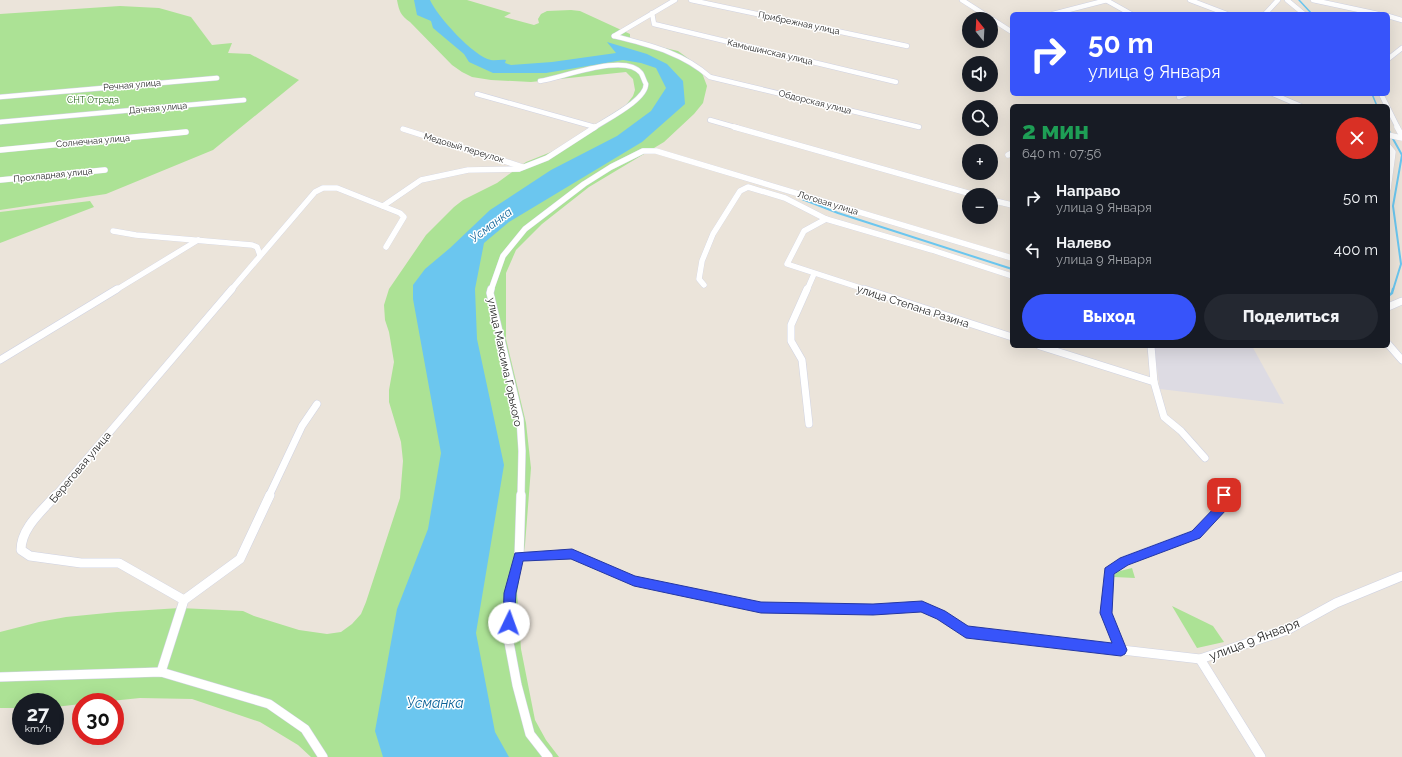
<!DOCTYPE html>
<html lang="ru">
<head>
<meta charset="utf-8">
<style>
  body { margin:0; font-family:Raleway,sans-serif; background:#242831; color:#f1f3f6; height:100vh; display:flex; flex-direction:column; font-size:15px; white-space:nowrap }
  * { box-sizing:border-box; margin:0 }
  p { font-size:13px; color:#9ea1a6 }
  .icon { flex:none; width:22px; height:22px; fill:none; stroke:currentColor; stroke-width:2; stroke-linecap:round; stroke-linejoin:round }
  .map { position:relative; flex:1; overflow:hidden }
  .panel { position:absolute; left:1010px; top:104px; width:380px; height:244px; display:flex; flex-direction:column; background:#171b24; border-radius:6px; box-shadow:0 4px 16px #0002 }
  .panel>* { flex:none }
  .hud { position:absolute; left:1010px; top:12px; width:380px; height:84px; border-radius:6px; box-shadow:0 4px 16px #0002; background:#3754fa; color:#fff; overflow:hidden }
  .needle { width:26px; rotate:342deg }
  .tools { position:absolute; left:962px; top:12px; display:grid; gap:8px }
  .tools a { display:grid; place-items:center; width:36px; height:36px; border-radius:50%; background:#171b24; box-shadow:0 4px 16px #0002; font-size:20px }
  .speed { position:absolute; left:12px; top:693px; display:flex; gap:8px; font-size:20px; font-weight:700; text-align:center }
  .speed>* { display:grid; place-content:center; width:52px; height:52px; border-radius:50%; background:#171b24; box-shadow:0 4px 16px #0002; line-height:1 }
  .speed small { font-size:10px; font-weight:400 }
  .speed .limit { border:6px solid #d22; background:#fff; color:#111 }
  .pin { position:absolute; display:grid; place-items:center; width:34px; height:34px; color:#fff; margin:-17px; border-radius:8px; box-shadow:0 2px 6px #0006 }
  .me { position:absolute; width:44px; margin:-22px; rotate:3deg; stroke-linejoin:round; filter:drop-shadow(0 0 3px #0008) }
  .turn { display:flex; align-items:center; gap:14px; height:84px; padding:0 12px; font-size:18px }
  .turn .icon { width:52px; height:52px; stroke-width:2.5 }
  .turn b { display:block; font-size:28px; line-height:34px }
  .round { display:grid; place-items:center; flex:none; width:42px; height:42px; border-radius:21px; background:#242831 }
  .head { display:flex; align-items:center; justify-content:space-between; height:68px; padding:0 12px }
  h1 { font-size:24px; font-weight:800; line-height:30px; color:#1e9e55 }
  .action { display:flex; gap:8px; margin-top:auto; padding:8px 12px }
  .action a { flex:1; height:46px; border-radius:24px; background:#3754fa; color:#fff; font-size:16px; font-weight:800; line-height:46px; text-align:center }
  .action a+a { background:#242831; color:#f1f3f6 }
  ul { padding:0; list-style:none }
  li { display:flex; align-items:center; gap:12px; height:52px; padding:0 12px }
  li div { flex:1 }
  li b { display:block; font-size:15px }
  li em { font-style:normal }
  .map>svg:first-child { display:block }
  .industrial { fill:#dddbe3 }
  .green { fill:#ace295 }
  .water { fill:#6bc6ef }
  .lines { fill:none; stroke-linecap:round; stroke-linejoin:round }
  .stream-far2 { stroke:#6bc6ef; stroke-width:1.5 }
  .stream-far1 { stroke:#6bc6ef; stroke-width:2 }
  .stream { stroke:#6bc6ef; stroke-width:2.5 }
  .street-far3-casing { stroke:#cfd2e2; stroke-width:5.5 }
  .street-far2-casing { stroke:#cfd2e2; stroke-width:6 }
  .street-far1-casing { stroke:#cfd2e2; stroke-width:8 }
  .street-casing { stroke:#cfd2e2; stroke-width:10 }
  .street-far3 { stroke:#fff; stroke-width:4.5 }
  .street-far2 { stroke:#fff; stroke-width:5.5 }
  .street-far1 { stroke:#fff; stroke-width:7 }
  .street { stroke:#fff; stroke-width:9 }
  .route { fill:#3754fa; stroke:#2437a2 }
  .labels { text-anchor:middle; stroke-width:3; stroke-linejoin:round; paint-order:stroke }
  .far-street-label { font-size:9px; fill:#282828; stroke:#fff }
  .far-park-label { font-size:9px; fill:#266519; stroke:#fff }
  .street-label { font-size:11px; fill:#282828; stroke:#fff }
  .water-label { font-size:12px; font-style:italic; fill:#0c6298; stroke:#fff }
  .near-street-label { font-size:13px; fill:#282828; stroke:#fff }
  .near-water-label { font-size:14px; font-style:italic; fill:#0c6298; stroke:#fff }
</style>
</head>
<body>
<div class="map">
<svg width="1402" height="757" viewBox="0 0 1402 757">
  <rect width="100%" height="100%" fill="#ebe4da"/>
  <polygon class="industrial" points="1154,346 1252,346 1284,404 1160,389"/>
  <g class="green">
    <path d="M397,0h70l44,13 -7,4 30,8 5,-2 -1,-4 3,-5 6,-3 24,-1 9,1 50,23v6l48,11 11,8 13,14 5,13 -4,17 -9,11 -30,28 -75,45 -47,37 -26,26 -10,23v66l20,84 5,45 -6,77 -8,48 4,56 14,71 11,20 13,17h-248l-13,-12 -38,-23 -68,-23 -52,-1 -39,4h-20v2l-26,3v-5h-34v6h-21v-76l39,-10 27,-5 51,-5 63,-4 63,3 11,5 45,14 28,4 14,-2 11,-8 9,-10 5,-12 34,-104 3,-37 -2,-19 -12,-40v-12l5,-28 -5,-30 -4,-12 -1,-15 5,-16 37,-54 28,-28 9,-7 34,-17 29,-21 30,-12 70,-45 7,-9 2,-6 -2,-11 -7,-7 -95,10 -40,-2 -19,-3 -10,-5 -10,-7 -42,-43c-9,-6 -11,-11 -13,-22z"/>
    <polygon points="120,6 159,8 191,17 212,45 232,43 228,53 250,54 299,80 213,150 106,194 0,210 0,14"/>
    <polygon points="90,201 94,207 0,243 0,212"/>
    <polygon points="1132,568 1135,578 1114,577 1116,572"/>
    <polygon points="1172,606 1213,626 1224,642 1197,648"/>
  </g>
  <path class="water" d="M414,0h16c7,16 44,57 61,60 5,1 10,-1 15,0l-1,3 6,2 41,-3 64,-9 -9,-11 40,12 20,10 16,17 2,23 -43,38 -133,80 -25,21 -9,46 2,50 27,126 -28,168 19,99 14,25h-126l-8,-26 22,-122 31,-80 13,-76 -28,-154v-14l12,-16 25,-21 40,-38 61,-40 66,-34 34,-25 15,-23 -10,-20 -15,-5 -18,-3 -77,13h-53l-24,-11 -5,-8 -31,-26 -2,-7 -14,-6z"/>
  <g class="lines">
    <g class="stream-far2">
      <polyline points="1299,0 1312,14"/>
      <polyline points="1372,94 1377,106"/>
    </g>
    <g class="stream-far1">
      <polyline points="1388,129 1390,133"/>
      <polyline points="1392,137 1402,155 1393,206 1401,264 1393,290"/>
      <polyline points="802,199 838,213 1012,269"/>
    </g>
    <polyline class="stream" points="1388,296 1392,293 1393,289"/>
    <g class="street-far3-casing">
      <g id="street-far3">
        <polyline points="691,0 907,46"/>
        <polyline points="962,0 1012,32"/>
        <polyline points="1106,0 1131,14"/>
        <polyline points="1190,0 1227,14"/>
        <polyline points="1287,0 1304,14"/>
        <polyline points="1313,0 1378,14"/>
        <polyline points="652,13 654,24 896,82"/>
        <polyline points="1053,14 1107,0"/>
        <polyline points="1265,14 1278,0"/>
        <polyline points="1388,16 1402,20"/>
        <path d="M614,36c35,9 68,16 96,41l209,50"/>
        <polyline points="614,36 675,0"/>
        <polyline points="1388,59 1402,48"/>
        <path d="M540,81c22,-3 85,-29 101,-8 2,3 3,8 5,11 0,16 -39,35 -52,44"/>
        <polyline points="477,94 595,127"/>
        <polyline points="1273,94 1301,106"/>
        <polyline points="1381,94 1387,106"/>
        <polyline points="0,97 217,78"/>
        <polyline points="1179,97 1187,94"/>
        <polyline points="1388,108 1398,128"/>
        <polyline points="710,120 738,128"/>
        <polyline points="0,122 244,100"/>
      </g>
    </g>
    <g class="street-far2-casing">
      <g id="street-far2">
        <polyline points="734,127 975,195"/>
        <polyline points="1397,127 1402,136"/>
        <polyline points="403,129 523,167"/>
        <polyline points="1388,135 1402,138"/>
        <polyline points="1388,146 1393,152 1388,189"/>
        <polyline points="0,150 186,132"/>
        <polyline points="1008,155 1012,153"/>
        <polyline points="0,180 105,170"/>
        <polyline points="991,200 1012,205"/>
        <polyline points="383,206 421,180 468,170 519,169 547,158 595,127"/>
        <polyline points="826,219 804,231 787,264 867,290"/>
        <polyline points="113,231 136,235 252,245 257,247 260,255"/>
        <polyline points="704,285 699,279 702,261 713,234 740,191 748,187 785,198 826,219 932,250 1012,276"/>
        <polyline points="116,290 198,240"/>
        <polyline points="231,290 315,192 323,188 337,188 400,213 404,217 386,247"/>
        <polyline points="491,290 503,256 525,229 584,184 611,167 643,151 656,151 1012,258"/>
        <polyline points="807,290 814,274"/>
      </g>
    </g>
    <g class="street-far1-casing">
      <g id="street-far1">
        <polyline points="491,289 490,293 520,419 522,451 521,496"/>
        <polyline points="807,289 791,325 791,341 802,360 809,424"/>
        <polyline points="864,289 1012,337"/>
        <polyline points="1388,307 1402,301"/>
        <polyline points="1388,344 1402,360"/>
        <polyline points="1040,346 1154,382"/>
        <polyline points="1151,346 1154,382 1164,417 1181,431 1205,458"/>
        <polyline points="0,360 117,289"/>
        <polyline points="55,496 232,289"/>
        <polyline points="269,496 302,426 317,404"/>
      </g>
    </g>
    <g class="street-casing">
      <g id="street">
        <path d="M56,495c-14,16 -35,33 -35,55l9,6 51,7h38l65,37"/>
        <polyline points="521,495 519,557 510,593 508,637 517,685 530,734 548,757"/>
        <polyline points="519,557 572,554 634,581 761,608 873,610 922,607 941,615 966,632 1200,659 1287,630 1336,603 1402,576"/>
        <polyline points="1121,650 1106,613 1109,572 1124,561 1196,534 1223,506 1225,495"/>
        <polyline points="1200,659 1261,757"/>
        <polyline points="161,672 184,600 240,559 270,495"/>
        <polyline points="0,677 161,672 269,704 305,729 323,757"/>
      </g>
    </g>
    <use href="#street-far3" class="street-far3"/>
    <use href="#street-far2" class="street-far2"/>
    <use href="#street-far1" class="street-far1"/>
    <use href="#street" class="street"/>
  </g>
  <polygon class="route" points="1224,490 1230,495 1227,509 1200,538 1128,565 1114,574 1112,613 1127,650 1125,654 1121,656 966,638 937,619 921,612 873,615 761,613 634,586 571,559 523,561 516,593 514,623 513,627 509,628 504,627 503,623 504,593 515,553 572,549 635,576 761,602 873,604 922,601 945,611 968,626 1112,643 1100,613 1105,568 1120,558 1192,531 1218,504 1219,495"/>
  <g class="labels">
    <g class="far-street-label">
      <text transform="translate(799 23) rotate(12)" y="3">Прибрежная улица</text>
      <text transform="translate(770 52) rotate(13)" y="3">Камышинская улица</text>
      <text transform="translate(132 85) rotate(-5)" y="3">Речная улица</text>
      <text transform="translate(815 102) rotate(14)" y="3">Обдорская улица</text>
      <text transform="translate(158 108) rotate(-5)" y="3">Дачная улица</text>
      <text transform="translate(93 141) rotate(-5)" y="3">Солнечная улица</text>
      <text transform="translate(464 148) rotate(17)" y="3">Медовый переулок</text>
      <text transform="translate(53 175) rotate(-6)" y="3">Прохладная улица</text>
      <text transform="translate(828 203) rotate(17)" y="3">Логовая улица</text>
    </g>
    <g class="far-park-label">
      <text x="93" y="103">СНТ Отрада</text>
    </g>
    <g class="street-label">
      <text transform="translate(913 306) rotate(18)" y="4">улица Степана Разина</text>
      <text transform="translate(505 362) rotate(78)" y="4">улица Максима Горького</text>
      <text transform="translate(80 467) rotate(-50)" y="4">Береговая улица</text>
    </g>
    <g class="water-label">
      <text transform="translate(491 225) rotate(-37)" y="4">Усманка</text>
    </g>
    <g class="near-street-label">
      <text transform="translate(1254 639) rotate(-21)" y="5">улица 9 Января</text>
    </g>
    <g class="near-water-label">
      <text x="435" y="708">Усманка</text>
    </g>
  </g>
</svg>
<div class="tools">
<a><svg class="needle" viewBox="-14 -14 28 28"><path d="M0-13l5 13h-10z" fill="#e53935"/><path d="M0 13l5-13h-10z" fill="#9ea1a6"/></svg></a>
<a><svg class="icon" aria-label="sound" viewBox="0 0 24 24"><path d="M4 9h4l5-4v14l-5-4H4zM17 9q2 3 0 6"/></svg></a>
<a><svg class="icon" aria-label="search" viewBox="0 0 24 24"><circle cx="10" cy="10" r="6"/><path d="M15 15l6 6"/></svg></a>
<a>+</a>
<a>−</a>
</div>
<div class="speed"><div>27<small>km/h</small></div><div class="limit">30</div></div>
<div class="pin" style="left:1224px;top:495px;background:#d93025"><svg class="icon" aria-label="arrive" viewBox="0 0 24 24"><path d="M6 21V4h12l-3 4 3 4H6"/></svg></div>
<svg class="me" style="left:509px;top:623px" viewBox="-20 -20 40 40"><circle r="19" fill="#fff"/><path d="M0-13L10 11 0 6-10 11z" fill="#3754fa"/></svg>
<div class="hud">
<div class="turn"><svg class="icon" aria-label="right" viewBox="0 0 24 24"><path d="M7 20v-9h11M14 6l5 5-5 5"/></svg><div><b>50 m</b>улица 9 Января</div></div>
</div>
<section class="panel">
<div class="head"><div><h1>2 мин</h1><p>640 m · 07:56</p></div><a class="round" style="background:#d93025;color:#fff"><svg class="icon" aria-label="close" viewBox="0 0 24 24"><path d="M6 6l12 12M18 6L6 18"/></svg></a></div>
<ul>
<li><svg class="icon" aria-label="right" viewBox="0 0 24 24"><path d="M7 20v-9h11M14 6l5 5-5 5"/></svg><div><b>Направо</b><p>улица 9 Января</p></div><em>50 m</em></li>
<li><svg class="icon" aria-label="left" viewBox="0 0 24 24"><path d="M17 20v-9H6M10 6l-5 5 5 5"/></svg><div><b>Налево</b><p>улица 9 Января</p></div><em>400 m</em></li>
</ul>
<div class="action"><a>Выход</a><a>Поделиться</a></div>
</section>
</div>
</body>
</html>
